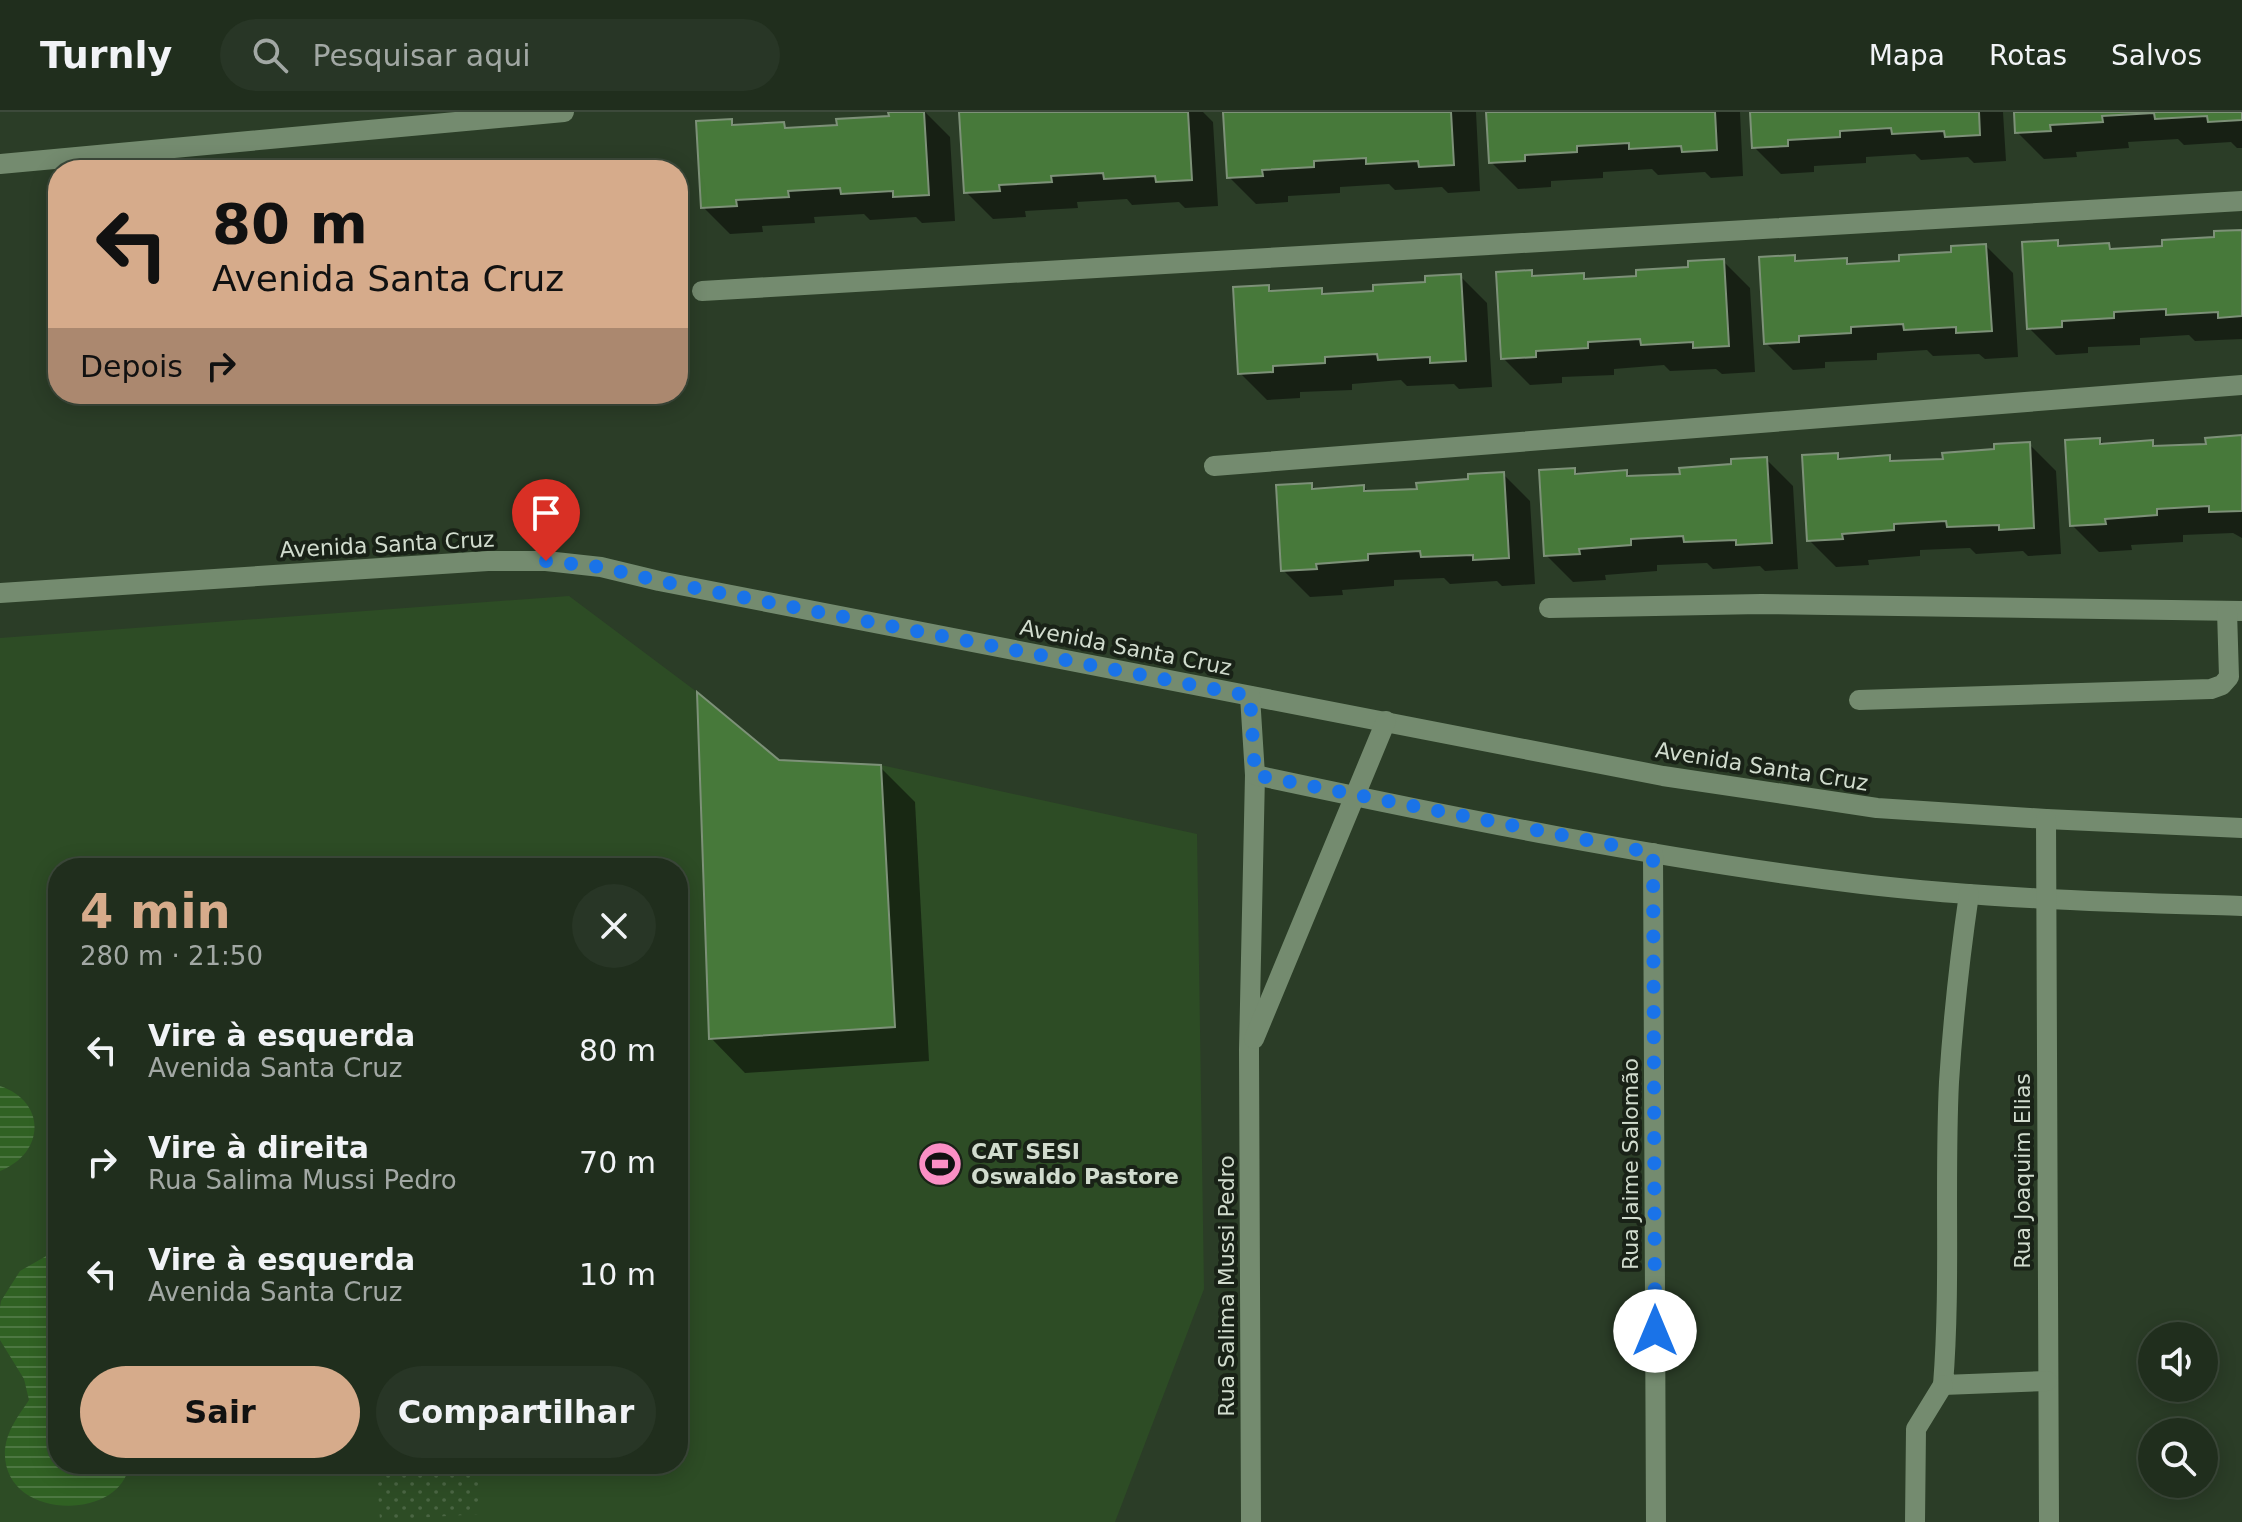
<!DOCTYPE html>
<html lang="pt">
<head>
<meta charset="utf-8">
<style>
  body { margin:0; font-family:"DejaVu Sans",sans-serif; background:#283626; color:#f1f3f6; height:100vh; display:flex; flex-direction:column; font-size:30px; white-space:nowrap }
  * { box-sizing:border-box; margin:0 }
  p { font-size:26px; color:#a2a8a4 }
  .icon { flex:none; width:44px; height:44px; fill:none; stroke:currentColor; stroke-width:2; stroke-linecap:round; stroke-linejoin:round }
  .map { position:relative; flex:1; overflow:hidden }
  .drawer { position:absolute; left:48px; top:746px; width:640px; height:616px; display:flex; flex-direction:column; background:#202e1d; border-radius:32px; box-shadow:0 4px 20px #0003,0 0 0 2px #3d4a3b }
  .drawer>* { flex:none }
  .banner { position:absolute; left:48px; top:48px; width:640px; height:244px; border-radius:32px; box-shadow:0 4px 20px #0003,0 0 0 2px #3d4a3b; background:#d6ab8b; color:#111; overflow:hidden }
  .tools { position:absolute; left:2138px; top:1210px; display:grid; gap:16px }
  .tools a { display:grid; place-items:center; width:80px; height:80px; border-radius:50%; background:#202e1d; box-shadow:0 4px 20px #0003,0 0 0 2px #3d4a3b; font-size:40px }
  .pin { position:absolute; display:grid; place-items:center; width:68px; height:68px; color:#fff; margin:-82px -34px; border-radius:50% 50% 50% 0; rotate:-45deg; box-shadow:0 0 8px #0007 }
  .pin .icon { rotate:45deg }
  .me { position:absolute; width:88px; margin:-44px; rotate:0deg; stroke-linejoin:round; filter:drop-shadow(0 0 6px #0008) }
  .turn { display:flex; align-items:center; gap:28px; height:168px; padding:0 32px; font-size:36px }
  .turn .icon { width:104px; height:104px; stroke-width:2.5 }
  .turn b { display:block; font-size:56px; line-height:68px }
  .then { display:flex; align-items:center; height:76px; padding:0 32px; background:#0003; gap:16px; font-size:30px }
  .round { display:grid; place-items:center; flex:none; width:84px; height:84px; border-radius:42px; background:#283626 }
  .head { display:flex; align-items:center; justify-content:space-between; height:136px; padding:0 32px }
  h1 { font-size:48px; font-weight:600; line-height:60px; color:#d6ab8b }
  .action { display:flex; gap:16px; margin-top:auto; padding:16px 32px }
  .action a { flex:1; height:92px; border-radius:48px; background:#d6ab8b; color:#111; font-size:32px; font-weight:600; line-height:92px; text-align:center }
  .action a+a { background:#283626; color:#f1f3f6 }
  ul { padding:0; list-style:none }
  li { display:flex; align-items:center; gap:24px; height:112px; padding:0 32px }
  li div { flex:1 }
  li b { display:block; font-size:30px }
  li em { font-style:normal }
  header { display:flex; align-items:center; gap:48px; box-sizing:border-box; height:112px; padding:0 40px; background:#202e1d; border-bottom:2px solid #3d4a3b }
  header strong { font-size:38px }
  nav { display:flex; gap:44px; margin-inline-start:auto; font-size:28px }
  .search { width:560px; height:72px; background:#283626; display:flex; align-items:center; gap:20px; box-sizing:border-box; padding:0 28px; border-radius:44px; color:#a2a8a4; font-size:30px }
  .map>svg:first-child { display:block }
  .grass { fill:#2d4c25; fill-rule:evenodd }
  .park { fill:url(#park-dots) }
  .water { fill:url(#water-rules) }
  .shadow { fill:#0007 }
  .building { fill:#47793a; stroke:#7d9178; stroke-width:2 }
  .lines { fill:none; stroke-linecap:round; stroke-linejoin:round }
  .minor { stroke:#748b6f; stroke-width:20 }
  .route { stroke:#1a73e8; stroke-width:14; stroke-dasharray:0 25.2 }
  .labels { text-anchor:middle; stroke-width:8; stroke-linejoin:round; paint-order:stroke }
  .street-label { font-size:22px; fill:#d1dcce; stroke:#192217 }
  .poi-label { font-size:22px; font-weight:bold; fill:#d1dcce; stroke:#192217; text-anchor:start }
</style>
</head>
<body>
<header>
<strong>Turnly</strong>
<div class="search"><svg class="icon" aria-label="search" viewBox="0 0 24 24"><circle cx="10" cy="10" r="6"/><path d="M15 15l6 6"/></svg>Pesquisar aqui</div>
<nav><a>Mapa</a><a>Rotas</a><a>Salvos</a></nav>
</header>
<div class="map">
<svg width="2242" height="1410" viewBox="0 0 2242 1410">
  <defs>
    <pattern id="park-dots" width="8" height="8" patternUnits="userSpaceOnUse" patternTransform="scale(2)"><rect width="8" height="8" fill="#2d4c25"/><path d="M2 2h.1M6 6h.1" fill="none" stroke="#4a6543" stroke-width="1.8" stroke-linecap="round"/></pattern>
    <pattern id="water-rules" width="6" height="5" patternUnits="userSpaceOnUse" patternTransform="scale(2)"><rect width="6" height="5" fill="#306123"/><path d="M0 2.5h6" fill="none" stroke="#4d7742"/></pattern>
  </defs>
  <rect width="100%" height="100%" fill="#2b3d27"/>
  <path class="grass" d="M569,484l128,96 12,347 186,-12 -14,-262 316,69 7,455 -89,233h-1115v-884zM58,756h620v596h-620z"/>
  <polygon class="park" points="376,1352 478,1352 481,1402 380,1408"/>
  <g class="water">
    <path d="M0,974c47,16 45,67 0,85z"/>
    <path d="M48,1143h10v209h71c-6,58 -129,58 -124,-15 2,-19 14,-34 24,-49l-5,-21 -24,-39v-33l1,-6 19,-30z"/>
  </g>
  <g class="shadow">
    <polygon points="890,0 925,0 950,25 955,109 922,111 916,105 870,108 864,102 814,105 815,111 762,114 763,120 730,122 703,95 731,9 737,15 783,12 789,18 839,15 891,6"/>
    <polygon points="961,0 1203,0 1213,10 1218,94 1185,96 1179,90 1132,93 1127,87 1077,90 1078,96 1025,99 1026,105 993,107 966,80"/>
    <polygon points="1225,0 1476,0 1480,79 1448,81 1442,75 1395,78 1389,72 1340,75 1340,81 1288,84 1288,90 1256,92 1229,65"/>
    <polygon points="1488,0 1740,0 1743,64 1711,66 1705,60 1658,63 1652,57 1603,60 1603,66 1551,69 1551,75 1518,77 1491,50"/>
    <polygon points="1752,0 2003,0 2006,49 1974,51 1968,45 1921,48 1915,42 1866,45 1866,51 1814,54 1814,60 1781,62 1754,35"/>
    <polygon points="2016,0 2242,0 2242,36 2237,36 2231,30 2184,33 2178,27 2128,30 2129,36 2076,40 2077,45 2044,47 2017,20"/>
    <polygon points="2242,120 2242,227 2195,229 2189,223 2140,226 2140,233 2088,235 2088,241 2056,243 2029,216 2057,130 2063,136 2109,133 2115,139 2164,136 2216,127"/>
    <polygon points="1986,134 2013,161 2018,245 1985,247 1979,242 1933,244 1927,238 1877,241 1877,248 1825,250 1825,256 1793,258 1766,231 1794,145 1800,151 1846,148 1852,154 1901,151"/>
    <polygon points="1723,149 1750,176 1755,260 1722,262 1716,257 1670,259 1664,253 1614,257 1614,263 1562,265 1562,271 1530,273 1503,246 1531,160 1537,166 1583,163 1589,169 1638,166"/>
    <polygon points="1460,164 1487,191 1492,275 1459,277 1454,272 1407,274 1401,268 1352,272 1352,278 1300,280 1300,286 1267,288 1240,261 1268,175 1274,181 1321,178 1327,184 1375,181"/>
    <polygon points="2242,325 2242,426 2233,421 2183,423 2183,430 2131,433 2132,438 2099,440 2072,413 2100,328 2105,333 2152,330 2158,336 2208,334"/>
    <polygon points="2029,332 2056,359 2061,442 2028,444 2023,439 1976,442 1970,436 1920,438 1920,444 1868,448 1869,453 1836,455 1809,428 1837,343 1843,348 1889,345 1895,351 1945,349"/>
    <polygon points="1766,347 1793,374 1798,457 1765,459 1760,454 1713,457 1707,451 1657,453 1657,459 1605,463 1606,468 1573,470 1546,443 1574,358 1580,363 1627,360 1632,366 1682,364"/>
    <polygon points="1503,362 1530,389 1535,472 1502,474 1497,469 1450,472 1444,466 1394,468 1394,474 1342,478 1343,483 1310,485 1283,458 1311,373 1317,378 1364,375 1370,381 1419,379"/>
    <polygon points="778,650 880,655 915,690 929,949 745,961 711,926"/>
  </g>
  <g class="building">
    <polygon points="888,0 924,0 929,83 893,85 893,79 841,82 840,76 788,79 789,85 736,88 737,94 701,96 696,9 732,7 732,13 784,10 785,16 837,13 836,7 889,4"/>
    <polygon points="959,0 1188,0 1192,68 1156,70 1155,64 1104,67 1103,61 1051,64 1052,70 999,73 1000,79 964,81"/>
    <polygon points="1223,0 1451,0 1454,53 1419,55 1418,49 1366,52 1366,46 1314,49 1314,55 1262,58 1263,64 1227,66"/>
    <polygon points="1486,0 1715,0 1717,38 1682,40 1681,34 1629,37 1629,31 1577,34 1577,40 1525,43 1525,49 1489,51"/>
    <polygon points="1750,0 1979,0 1980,23 1945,25 1944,19 1892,22 1891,16 1840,19 1840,25 1788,28 1788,34 1752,36"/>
    <polygon points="2014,0 2242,0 2242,8 2208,10 2207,4 2155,7 2154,1 2102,4 2103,10 2050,13 2051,19 2015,21"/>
    <polygon points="2242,118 2242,204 2218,206 2218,200 2166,203 2166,197 2114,200 2114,206 2062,209 2062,215 2027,217 2022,130 2058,128 2058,134 2109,131 2110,137 2162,134 2162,128 2214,125 2214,119"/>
    <polygon points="1986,132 1992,219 1956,221 1956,215 1904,218 1903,212 1851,215 1851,221 1799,224 1799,230 1764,232 1759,145 1795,143 1795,149 1847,146 1847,152 1899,149 1899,143 1951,140 1951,134"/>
    <polygon points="1724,147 1729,234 1693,236 1693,230 1641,233 1640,227 1588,230 1588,236 1536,239 1536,245 1501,247 1496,160 1532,158 1532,164 1584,161 1584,167 1636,164 1636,158 1688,155 1688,149"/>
    <polygon points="1461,162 1466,249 1430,251 1430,245 1378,248 1377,242 1325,245 1325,251 1273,254 1273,260 1238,262 1233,175 1269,173 1269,179 1322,176 1322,182 1373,179 1373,173 1425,170 1425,164"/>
    <polygon points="2242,323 2242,399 2209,400 2209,394 2157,397 2157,403 2105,407 2106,412 2070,414 2065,328 2100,326 2100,332 2153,328 2153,334 2206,332 2205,326"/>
    <polygon points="2030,330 2034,416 1999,418 1999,413 1947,415 1946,409 1894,412 1894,418 1842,422 1843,427 1807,429 1802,343 1838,341 1838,347 1890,343 1890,349 1943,347 1942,341 1994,337 1994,332"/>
    <polygon points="1767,345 1772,431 1736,433 1736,428 1684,430 1683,424 1631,427 1631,433 1579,437 1580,442 1544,444 1539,358 1575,356 1575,362 1627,358 1627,364 1680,362 1679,356 1731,352 1731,347"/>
    <polygon points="1504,360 1509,446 1473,448 1473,443 1421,445 1420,439 1368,442 1368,448 1316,452 1317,457 1281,459 1276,373 1312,371 1312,377 1364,373 1364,379 1417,377 1416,371 1468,367 1468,362"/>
    <polygon points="697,580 779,648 881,653 895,915 709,927"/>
  </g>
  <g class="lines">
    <g class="minor">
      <polyline points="0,52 564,0"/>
      <polyline points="702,179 2242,89"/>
      <polyline points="1214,354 2242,273"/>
      <polyline points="0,481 488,449 546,449 601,455 659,469 1663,664 1877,696 2046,707 2242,716"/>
      <polyline points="1549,496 1761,492 2242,499"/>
      <polyline points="1250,584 1255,663 1249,938 1251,1410"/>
      <polyline points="1859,588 2211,577 2222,573 2229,565 2227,499"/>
      <path d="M1255,663c201,43 403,84 607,109 127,15 253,18 380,22"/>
      <polyline points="2046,707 2049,1410"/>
      <polyline points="1653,741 1656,1410"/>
      <path d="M1969,782c-9,62 -16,125 -20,188 -5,101 2,202 -6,303l104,-4"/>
      <polyline points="1254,927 1386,609"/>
      <polyline points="1915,1410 1916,1317 1943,1273"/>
    </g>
  </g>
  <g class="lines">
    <polyline class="route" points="546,449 601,455 659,469 1250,584 1255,663 1653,741 1655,1219"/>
  </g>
  <defs>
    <g id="stadium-disc" transform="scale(2.3)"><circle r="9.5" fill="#fb8fc5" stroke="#192217"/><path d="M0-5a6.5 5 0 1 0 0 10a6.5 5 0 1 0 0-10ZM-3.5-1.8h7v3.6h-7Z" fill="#111"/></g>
  </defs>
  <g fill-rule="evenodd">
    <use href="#stadium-disc" x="940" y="1052"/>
  </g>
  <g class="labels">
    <g class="street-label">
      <text transform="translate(387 432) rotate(-3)" y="8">Avenida Santa Cruz</text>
      <text transform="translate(1126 535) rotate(11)" y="8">Avenida Santa Cruz</text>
      <text transform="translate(1762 654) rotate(9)" y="8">Avenida Santa Cruz</text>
      <text transform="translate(1630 1052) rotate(-90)" y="8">Rua Jaime Salomão</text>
      <text transform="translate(2022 1059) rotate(-90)" y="8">Rua Joaquim Elias</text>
      <text transform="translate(1226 1174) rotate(-90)" y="8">Rua Salima Mussi Pedro</text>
    </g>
    <g class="poi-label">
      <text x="971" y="1047">CAT SESI<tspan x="971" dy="25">Oswaldo Pastore</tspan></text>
    </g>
  </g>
</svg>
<div class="tools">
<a><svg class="icon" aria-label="sound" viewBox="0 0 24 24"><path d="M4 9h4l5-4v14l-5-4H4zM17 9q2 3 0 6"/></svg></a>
<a><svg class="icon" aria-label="search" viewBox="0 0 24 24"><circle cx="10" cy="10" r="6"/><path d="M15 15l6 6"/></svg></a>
</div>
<div class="pin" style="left:546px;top:449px;background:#d93025"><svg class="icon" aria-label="arrive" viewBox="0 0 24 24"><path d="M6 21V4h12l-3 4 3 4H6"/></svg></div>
<svg class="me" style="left:1655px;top:1219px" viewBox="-20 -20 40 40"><circle r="19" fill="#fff"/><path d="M0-13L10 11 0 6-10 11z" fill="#1a73e8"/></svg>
<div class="banner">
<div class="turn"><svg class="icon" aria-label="left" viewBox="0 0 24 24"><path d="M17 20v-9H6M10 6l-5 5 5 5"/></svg><div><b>80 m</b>Avenida Santa Cruz</div></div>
<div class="then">Depois<svg class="icon" aria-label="right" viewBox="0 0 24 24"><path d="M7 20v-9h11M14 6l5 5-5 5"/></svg></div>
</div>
<section class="drawer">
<div class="head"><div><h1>4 min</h1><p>280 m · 21:50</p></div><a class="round"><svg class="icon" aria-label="close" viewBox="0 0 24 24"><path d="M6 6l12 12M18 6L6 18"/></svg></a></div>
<ul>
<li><svg class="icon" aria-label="left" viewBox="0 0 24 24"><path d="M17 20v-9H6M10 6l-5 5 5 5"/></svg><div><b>Vire à esquerda</b><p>Avenida Santa Cruz</p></div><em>80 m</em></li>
<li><svg class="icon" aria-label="right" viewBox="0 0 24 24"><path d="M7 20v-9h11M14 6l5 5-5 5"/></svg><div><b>Vire à direita</b><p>Rua Salima Mussi Pedro</p></div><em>70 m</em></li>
<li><svg class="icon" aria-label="left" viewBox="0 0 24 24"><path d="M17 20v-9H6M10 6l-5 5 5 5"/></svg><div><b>Vire à esquerda</b><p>Avenida Santa Cruz</p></div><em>10 m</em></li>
</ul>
<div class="action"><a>Sair</a><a>Compartilhar</a></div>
</section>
</div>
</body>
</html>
